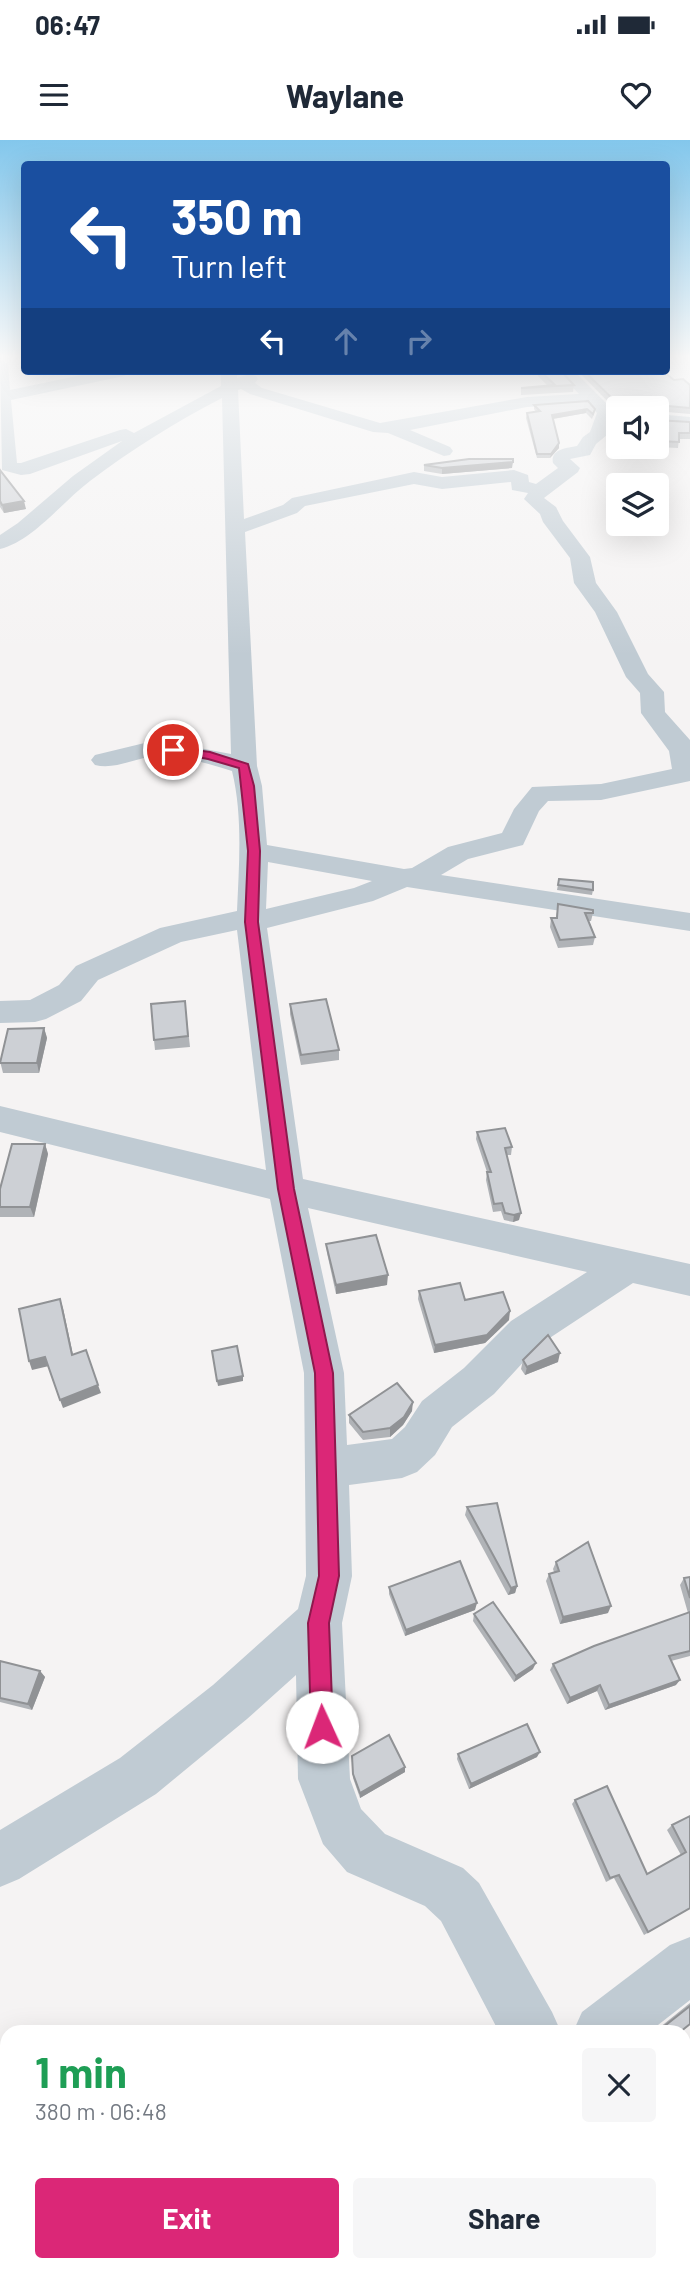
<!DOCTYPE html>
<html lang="en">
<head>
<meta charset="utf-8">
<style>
  body { margin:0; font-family:Barlow,sans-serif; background:#f6f6f7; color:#1f2937; height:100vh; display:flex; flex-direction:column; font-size:26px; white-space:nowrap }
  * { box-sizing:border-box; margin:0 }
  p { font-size:23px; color:#747a83 }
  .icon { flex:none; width:38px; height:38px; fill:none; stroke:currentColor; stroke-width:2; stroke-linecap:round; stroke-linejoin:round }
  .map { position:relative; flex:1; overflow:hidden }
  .side { position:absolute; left:0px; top:1885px; width:691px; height:247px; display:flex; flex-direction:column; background:#fff; border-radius:21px 21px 0 0; box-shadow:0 7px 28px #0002 }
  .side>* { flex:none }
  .banner { position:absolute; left:21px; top:21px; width:649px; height:214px; border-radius:7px; box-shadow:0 7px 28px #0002; background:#1a4fa0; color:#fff; overflow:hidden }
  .tools { position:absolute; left:606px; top:256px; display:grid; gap:14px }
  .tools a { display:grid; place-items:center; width:63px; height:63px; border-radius:7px; background:#fff; box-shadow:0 7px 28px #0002; font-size:35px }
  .pin { position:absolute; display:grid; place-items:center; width:60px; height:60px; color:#fff; margin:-30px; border:4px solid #fff; border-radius:50%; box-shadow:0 2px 7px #0007 }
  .me { position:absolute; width:77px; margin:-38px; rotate:358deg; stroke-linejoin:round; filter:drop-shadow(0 0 5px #0008) }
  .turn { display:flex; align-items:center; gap:24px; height:147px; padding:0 35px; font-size:32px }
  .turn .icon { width:91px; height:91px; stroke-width:2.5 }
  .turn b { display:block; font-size:49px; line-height:60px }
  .lanes { display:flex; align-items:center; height:66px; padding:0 35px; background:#0003; justify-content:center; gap:35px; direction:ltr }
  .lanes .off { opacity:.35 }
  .round { display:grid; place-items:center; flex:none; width:74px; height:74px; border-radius:7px; background:#f6f6f7 }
  .head { display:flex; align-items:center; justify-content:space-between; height:119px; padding:0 35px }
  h1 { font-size:42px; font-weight:700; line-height:52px; color:#1e9e55 }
  .primary-button { display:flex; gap:14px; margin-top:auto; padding:14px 35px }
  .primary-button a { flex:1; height:80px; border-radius:7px; background:#db2777; color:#fff; font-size:28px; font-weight:700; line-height:80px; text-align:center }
  .primary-button a+a { background:#f6f6f7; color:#1f2937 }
  .status { display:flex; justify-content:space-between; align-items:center; height:49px; padding:0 35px; background:#fff; direction:ltr }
  .status svg { height:19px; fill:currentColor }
  header { display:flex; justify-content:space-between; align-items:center; height:91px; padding:0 35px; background:#fff; font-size:32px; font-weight:700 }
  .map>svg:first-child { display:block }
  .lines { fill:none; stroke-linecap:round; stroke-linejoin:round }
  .minor { fill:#c0cbd3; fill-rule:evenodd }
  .wall { fill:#b0b3b7 }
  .shaded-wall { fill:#909295 }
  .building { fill:#cdd0d5; stroke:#909295; stroke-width:2 }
  .route { fill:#db2777; stroke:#8e194d; stroke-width:2 }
</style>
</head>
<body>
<div class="status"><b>06:47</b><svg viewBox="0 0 49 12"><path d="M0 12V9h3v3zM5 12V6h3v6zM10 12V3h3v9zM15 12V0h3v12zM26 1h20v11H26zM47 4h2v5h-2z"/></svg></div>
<header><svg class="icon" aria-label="menu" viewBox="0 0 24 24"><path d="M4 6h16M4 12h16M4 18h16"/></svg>Waylane<svg class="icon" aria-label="heart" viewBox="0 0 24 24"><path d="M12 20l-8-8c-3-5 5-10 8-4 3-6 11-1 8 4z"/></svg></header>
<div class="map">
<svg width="690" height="2130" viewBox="0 0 690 2130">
  <rect width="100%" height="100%" fill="#f5f3f3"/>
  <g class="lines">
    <g class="minor">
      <path d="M0,219l8,5 2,26 91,-19h31l-8,5 -113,24 6,63h4l99,-33 6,-1 8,4 87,-47v-15h16v7l13,-4 6,2 2,3 -3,4 7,5 118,35 147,-26 52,-3 -22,-23h17l41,41 -8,23 -11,9 -6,11 -20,4 10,9 -2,4 -34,26 12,9 7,14 27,36 6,26 21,29 31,62 16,18 1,20 25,28v41l-89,19 -53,1 -9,10 -16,34 -55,14 -27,16 249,38v18l-283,-44 -34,14 -106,27 36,251 387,85v32l-57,-13 -94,62 -45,49 -42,33 -17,28 -18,17 -15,6 -53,7 3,91 -10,47 8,156 11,30 24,25 78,34 16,15 73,129 9,20h-62l-58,-111 -16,-15 -78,-34 -24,-28 -25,-65 -2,-104 -49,44 -91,75 -137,85 -19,8v-57l120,-72 93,-73 85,-76 8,-33 -2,-203 -34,-174 -270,-67v-26l266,64 -29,-240 -56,12 -83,38 -17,21 -35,18 -11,3 -35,1v-22l30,-1 29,-15 17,-19 84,-38 77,-17c2,-46 6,-95 -5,-140 -23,-7 -53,-17 -77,-15 -20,2 -40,14 -60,9l-4,-5 4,-5 62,-15 74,14 -9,-356c-47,24 -91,52 -132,83 -28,21 -57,60 -90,68v-14l18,-12 55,-47 49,-35 -92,33 -9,1 -19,-5zM241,249l9,5 123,38 15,1 56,23 6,-1 3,-4 -3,-4 -40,-17 117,-23 61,-4 9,10 -7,19 -7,5 -6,9c-10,2 -27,3 -24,17l5,5 -22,16 -7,-2 -1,-7 -14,-5 -72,7 -28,-5 -122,26 -9,7 -39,14 -6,-129zM511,342l1,8 16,3 -4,6 16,15 3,8 27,36 4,25 21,29 31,65 14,16 1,20 28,38 3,18 -71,15 -69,3 -18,22 -12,24 -54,14 -36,21 -8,1 -137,-24 -5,-59 -5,-20 -12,-234 52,-19 8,-7 109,-22 28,5zM268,722l104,19 -18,7 -88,21zM308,1068l279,64 -76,49 -47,47 -42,33 -17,26 -13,12 -45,6 -3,-72z"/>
      <polygon points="656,274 690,277 690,285 656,284"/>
      <polygon points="690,1797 690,1860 649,1892 573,1892 582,1872 670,1805"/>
    </g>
  </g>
  <g class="wall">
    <polygon points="538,231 561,231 574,245 573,252 521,255 521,248 548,246 538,236"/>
    <polygon points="578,231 655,231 674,240 690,245 690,274 656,271 656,268 618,268 618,304 609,296 616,270"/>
    <polygon points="588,261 594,274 592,279 586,273 553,279 559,308 550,318 537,318 526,278 527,273 536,272 534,269 534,265"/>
    <polygon points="656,280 690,282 690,299 679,299 678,308 657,307"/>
    <polygon points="424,325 512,328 442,334 424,331"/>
    <polygon points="0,330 26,369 4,373 0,367"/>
    <polygon points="559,739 593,750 592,755 557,750"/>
    <polygon points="558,764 593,773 591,781 589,781 595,797 593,805 558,808 550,787 551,778 556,778"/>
    <polygon points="185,861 190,907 155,910 154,900"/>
    <polygon points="290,864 339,910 339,920 301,925 290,874"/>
    <polygon points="44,888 47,898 39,933 3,933 0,921"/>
    <polygon points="477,992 512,1007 511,1015 506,1015 519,1080 513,1082 504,1080 501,1071 493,1072 486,1040 487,1032 476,999"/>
    <polygon points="45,1004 48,1014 34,1077 0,1077 0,1049"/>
    <polygon points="326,1104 387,1145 336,1154 327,1113"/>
    <polygon points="419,1151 465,1160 509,1180 485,1203 434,1213 418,1159"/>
    <polygon points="523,1220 558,1222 525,1235 521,1229"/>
    <polygon points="412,1271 403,1285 390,1297 363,1300 349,1283 349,1275"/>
    <polygon points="467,1367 517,1446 515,1453 508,1455 465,1375"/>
    <polygon points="556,1422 608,1473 560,1484 546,1441 549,1434 554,1432 553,1429"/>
    <polygon points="690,1437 690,1516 671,1521 676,1545 605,1570 597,1551 567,1564 550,1530 553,1524 688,1473 680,1445 684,1438"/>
    <polygon points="389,1447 475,1470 405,1496 389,1454"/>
    <polygon points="474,1474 533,1529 514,1542 473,1481"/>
    <polygon points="0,1521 40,1531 45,1537 32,1570 0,1562"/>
    <polygon points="458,1614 537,1617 469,1649 457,1619"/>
    <polygon points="352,1616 405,1632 360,1658 353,1638"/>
    <polygon points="575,1660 647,1734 681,1715 667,1690 672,1685 690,1676 690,1768 644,1795 614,1738 606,1742 572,1664"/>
    <polygon points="690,1863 690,1884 680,1892 654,1892"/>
    <polygon points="684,1917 690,1924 690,1993 684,1986"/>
  </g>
  <g class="shaded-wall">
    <polygon points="587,269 586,273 552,279 552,275"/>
    <polygon points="559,303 559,308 550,318 551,314"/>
    <polygon points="513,322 512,328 442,334 442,328"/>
    <polygon points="24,361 26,369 4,373 2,365"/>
    <polygon points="44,888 47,898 39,933 37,923"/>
    <polygon points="45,1004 48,1014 34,1077 30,1067"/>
    <polygon points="521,1073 519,1080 513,1082 514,1075"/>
    <polygon points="388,1135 387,1145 336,1154 336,1145"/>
    <polygon points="60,1159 63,1168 75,1224 72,1215"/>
    <polygon points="510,1171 509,1180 485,1203 434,1213 435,1205"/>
    <polygon points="560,1213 558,1222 525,1235 527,1227"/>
    <polygon points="45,1217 49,1226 32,1230 29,1221"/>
    <polygon points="243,1236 243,1241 218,1246 217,1241"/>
    <polygon points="98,1245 101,1253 63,1268 60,1260"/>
    <polygon points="413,1262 412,1271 403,1285 390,1297 390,1288"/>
    <polygon points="517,1446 515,1453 508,1455 511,1448"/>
    <polygon points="477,1463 475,1470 405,1496 406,1490"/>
    <polygon points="611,1466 608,1473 560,1484 563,1477"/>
    <polygon points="536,1523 533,1529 514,1542 516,1536"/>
    <polygon points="40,1531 45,1537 32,1570 28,1564"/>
    <polygon points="680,1540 676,1545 605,1570 609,1565"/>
    <polygon points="600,1545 597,1551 567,1564 570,1558"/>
    <polygon points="540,1612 537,1617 469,1649 471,1644"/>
    <polygon points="405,1627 405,1632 360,1658 360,1653"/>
  </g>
  <g class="building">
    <polygon points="540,231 561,231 574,245 521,248 555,245"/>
    <polygon points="584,231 664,232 674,240 683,239 690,245 690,268 657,265 655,268 618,268 618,297 610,290 618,264"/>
    <polygon points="588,261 595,269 593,274 587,269 552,275 559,303 551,314 537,314 527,273 540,271 534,265"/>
    <polygon points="656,280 690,282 690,293 679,293 679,302 658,301 658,297 656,297"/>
    <polygon points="469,319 513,319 513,322 442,328 424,325"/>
    <polygon points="0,330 24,361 2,365 0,361"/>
    <polygon points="559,739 593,742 593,750 558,745"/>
    <polygon points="558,764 593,770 593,773 585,773 595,797 560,800 551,778 557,778"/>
    <polygon points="326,859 339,910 301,915 290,864"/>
    <polygon points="185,861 188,896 154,900 151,864"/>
    <polygon points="44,888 37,923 0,923 8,889"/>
    <polygon points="505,988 512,1007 505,1008 521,1073 514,1075 505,1073 502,1063 494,1064 487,1032 491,1032 477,992"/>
    <polygon points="12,1004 45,1004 30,1067 0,1067 0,1049"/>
    <polygon points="376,1095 388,1135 336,1145 326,1104"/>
    <polygon points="460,1143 465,1160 503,1152 510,1171 487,1195 435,1205 419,1151"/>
    <polygon points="60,1159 72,1215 86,1210 98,1245 60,1260 45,1217 29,1221 19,1169"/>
    <polygon points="548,1195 560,1213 527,1227 523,1220"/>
    <polygon points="237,1206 243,1236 217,1241 212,1211"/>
    <polygon points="397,1243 413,1262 404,1277 390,1288 363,1292 349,1275"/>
    <polygon points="497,1363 517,1446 511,1448 467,1367"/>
    <polygon points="588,1402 611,1466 563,1477 549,1434 559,1431 556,1422"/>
    <polygon points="460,1421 477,1463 406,1490 389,1447"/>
    <polygon points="690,1437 690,1458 684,1438"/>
    <polygon points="493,1462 536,1523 516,1536 474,1474"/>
    <polygon points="690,1472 690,1511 669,1516 680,1540 609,1565 600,1545 570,1558 553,1524 594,1506"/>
    <polygon points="0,1521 40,1531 28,1564 0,1558"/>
    <polygon points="527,1584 540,1612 471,1644 458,1614"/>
    <polygon points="389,1595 405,1627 360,1653 353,1634 352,1616"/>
    <polygon points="607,1646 647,1734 686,1712 672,1685 690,1676 690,1768 648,1792 619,1735 610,1738 575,1660"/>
    <polygon points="690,1866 690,1884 680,1892 657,1892"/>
    <polygon points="684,1917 690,1924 690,1986 684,1979"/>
  </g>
  <linearGradient id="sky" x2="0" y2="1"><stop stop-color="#83c7ec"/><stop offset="0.42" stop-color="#fafafa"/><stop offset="1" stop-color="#fafafa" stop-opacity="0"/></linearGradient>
  <rect width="690" height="515" fill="url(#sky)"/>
  <polygon class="route" points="173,607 210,612 248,624 254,646 260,711 258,782 294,1049 333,1233 339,1436 329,1483 333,1587 329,1595 322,1598 314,1595 311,1587 308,1483 319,1436 315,1233 278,1049 245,782 248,711 239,628 208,619 169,612 169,608"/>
</svg>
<div class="tools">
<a><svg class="icon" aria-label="sound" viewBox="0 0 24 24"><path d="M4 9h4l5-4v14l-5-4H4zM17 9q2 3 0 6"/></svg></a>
<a><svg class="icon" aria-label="layers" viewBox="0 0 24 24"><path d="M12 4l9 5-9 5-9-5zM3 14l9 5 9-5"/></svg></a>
</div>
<div class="pin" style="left:173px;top:610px;background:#d93025"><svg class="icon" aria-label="arrive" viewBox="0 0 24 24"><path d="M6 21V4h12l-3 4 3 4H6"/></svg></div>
<svg class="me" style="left:322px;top:1587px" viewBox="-20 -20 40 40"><circle r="19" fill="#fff"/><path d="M0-13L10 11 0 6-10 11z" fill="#db2777"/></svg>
<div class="banner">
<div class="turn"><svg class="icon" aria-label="left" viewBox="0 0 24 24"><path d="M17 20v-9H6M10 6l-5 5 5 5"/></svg><div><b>350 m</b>Turn left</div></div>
<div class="lanes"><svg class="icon" aria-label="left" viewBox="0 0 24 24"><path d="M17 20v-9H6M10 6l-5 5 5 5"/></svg><svg class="icon off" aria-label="ahead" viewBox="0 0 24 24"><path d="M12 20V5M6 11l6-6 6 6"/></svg><svg class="icon off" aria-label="right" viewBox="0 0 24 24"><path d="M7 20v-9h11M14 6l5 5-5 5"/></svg></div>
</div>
<section class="side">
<div class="head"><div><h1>1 min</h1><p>380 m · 06:48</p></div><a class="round"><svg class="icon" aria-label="close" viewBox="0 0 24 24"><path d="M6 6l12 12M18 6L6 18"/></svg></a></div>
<div class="primary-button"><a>Exit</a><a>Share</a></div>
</section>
</div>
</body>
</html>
